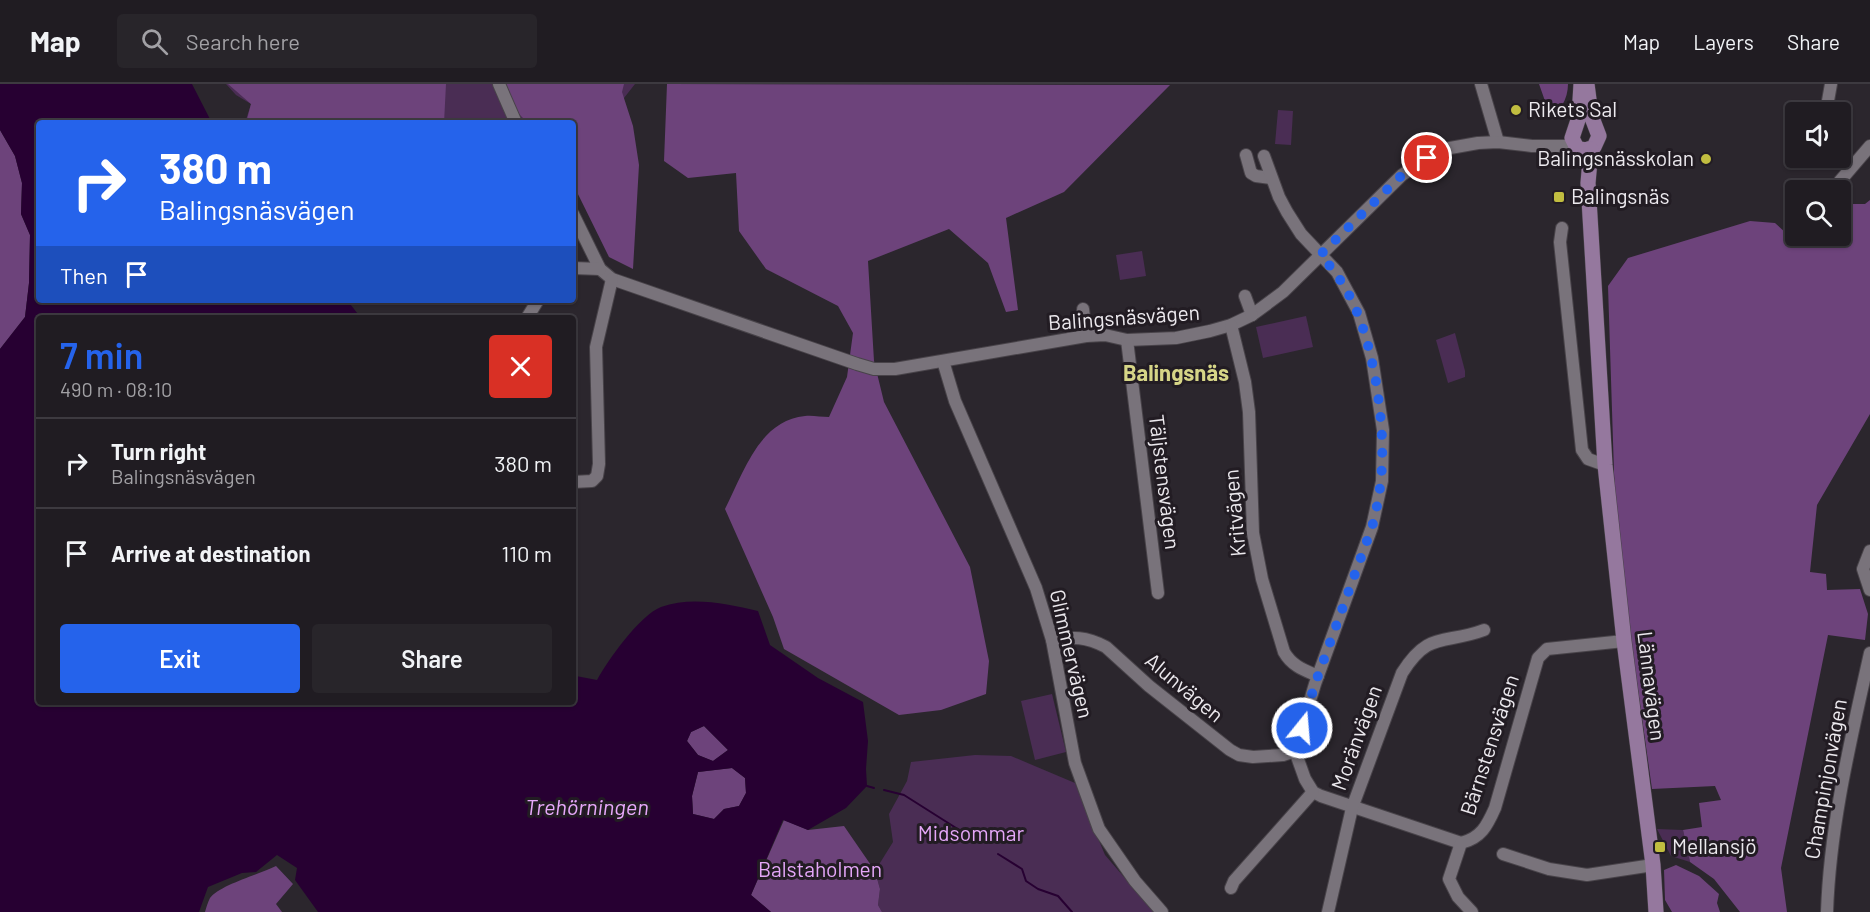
<!DOCTYPE html>
<html lang="en">
<head>
<meta charset="utf-8">
<style>
  body { margin:0; font-family:Barlow,sans-serif; background:#28252a; color:#f1f3f6; height:100vh; display:flex; flex-direction:column; font-size:22px; white-space:nowrap }
  * { box-sizing:border-box; margin:0 }
  p { font-size:20px; color:#a2a1a5 }
  .icon { flex:none; width:33px; height:33px; fill:none; stroke:currentColor; stroke-width:2; stroke-linecap:round; stroke-linejoin:round }
  .map { position:relative; flex:1; overflow:hidden }
  .drawer { position:absolute; left:36px; top:231px; width:540px; height:390px; display:flex; flex-direction:column; background:#201c22; border-radius:6px; box-shadow:0 2px 4px #0004,0 0 0 2px #3d3a40 }
  .drawer>* { flex:none }
  .banner { position:absolute; left:36px; top:36px; width:540px; height:183px; border-radius:6px; box-shadow:0 2px 4px #0004,0 0 0 2px #3d3a40; background:#2563eb; color:#fff; overflow:hidden }
  .buttons { position:absolute; left:1785px; top:18px; display:grid; gap:12px }
  .buttons a { display:grid; place-items:center; width:66px; height:66px; border-radius:6px; background:#201c22; box-shadow:0 2px 4px #0004,0 0 0 2px #3d3a40; font-size:30px }
  .pin { position:absolute; display:grid; place-items:center; width:51px; height:51px; color:#fff; margin:-26px; border:3px solid #fff; border-radius:50%; box-shadow:0 2px 6px #0007 }
  .me { position:absolute; width:66px; margin:-33px; rotate:17deg; stroke-linejoin:round; filter:drop-shadow(0 0 4px #0008) }
  .turn { display:flex; align-items:center; gap:21px; height:126px; padding:0 24px; font-size:27px }
  .turn .icon { width:78px; height:78px; stroke-width:2.5 }
  .turn b { display:block; font-size:42px; line-height:51px }
  .then { display:flex; align-items:center; height:57px; padding:0 24px; background:#0003; gap:12px; font-size:22px }
  .round { display:grid; place-items:center; flex:none; width:63px; height:63px; border-radius:6px; background:#28252a }
  .head { display:flex; align-items:center; justify-content:space-between; height:102px; padding:0 24px }
  h1 { font-size:36px; font-weight:600; line-height:45px; color:#2563eb }
  .cta { display:flex; gap:12px; margin-top:auto; padding:12px 24px }
  .cta a { flex:1; height:69px; border-radius:6px; background:#2563eb; color:#fff; font-size:24px; font-weight:600; line-height:69px; text-align:center }
  .cta a+a { background:#28252a; color:#f1f3f6 }
  ul { padding:0; list-style:none }
  li { display:flex; align-items:center; gap:18px; height:90px; padding:0 24px; border-top:2px solid #3d3a40 }
  li div { flex:1 }
  li b { display:block; font-size:22px }
  li em { font-style:normal }
  header { display:flex; align-items:center; gap:36px; box-sizing:border-box; height:84px; padding:0 30px; background:#201c22; border-bottom:2px solid #3d3a40 }
  header strong { font-size:28px }
  nav { display:flex; gap:33px; margin-inline-start:auto; font-size:21px }
  .search { width:420px; height:54px; background:#28252a; display:flex; align-items:center; gap:15px; box-sizing:border-box; padding:0 21px; border-radius:6px; color:#a2a1a5; font-size:22px }
  .map>svg:first-child { display:block }
  .green { fill:#4a2d54 }
  .forest { fill:#6d437b }
  .water { fill:#270032; fill-rule:evenodd }
  .lines { fill:none; stroke-linecap:round; stroke-linejoin:round }
  .stream { stroke:#270032; stroke-width:2 }
  .minor-casing { stroke:#484349; stroke-width:14 }
  .major-casing { stroke:#484349; stroke-width:16 }
  .minor { stroke:#79737b; stroke-width:12 }
  .major { stroke:#95789e; stroke-width:15 }
  .route { stroke:#2563eb; stroke-width:10; stroke-dasharray:0 18 }
  .poi-dot { fill:#c1bd40; stroke:#221c23; stroke-width:2 }
  .labels { text-anchor:middle; stroke-width:6; stroke-linejoin:round; paint-order:stroke }
  .poi-label { font-size:21px; fill:#ece9ee; stroke:#221c23; text-anchor:start }
  .street-label { font-size:21px; fill:#ece9ee; stroke:#221c23 }
  .park-label { font-size:21px; fill:#e5a7f9; stroke:#221c23 }
  .neighbourhood-label { font-size:22px; font-weight:bold; fill:#d6d587; stroke:#221c23 }
  .water-label { font-size:22px; font-style:italic; fill:#e7a8fb; stroke:#221c23 }
</style>
</head>
<body>
<header>
<strong>Map</strong>
<div class="search"><svg class="icon" aria-label="search" viewBox="0 0 24 24"><circle cx="10" cy="10" r="6"/><path d="M15 15l6 6"/></svg>Search here</div>
<nav><a>Map</a><a>Layers</a><a>Share</a></nav>
</header>
<div class="map">
<svg width="1870" height="828" viewBox="0 0 1870 828">
  <rect width="100%" height="100%" fill="#2b262d"/>
  <g class="green">
    <polygon points="226,0 635,0 573,79 573,39 245,39 251,20 236,11"/>
    <polygon points="1278,26 1293,27 1291,61 1275,60"/>
    <polygon points="1142,167 1146,192 1120,196 1116,171"/>
    <polygon points="1306,232 1313,263 1263,274 1256,243"/>
    <polygon points="1455,249 1465,287 1465,293 1448,299 1436,256"/>
    <polygon points="1052,610 1066,668 1035,676 1021,617"/>
    <polygon points="975,671 1011,672 1075,699 1105,771 1154,828 882,828 878,821 880,805 875,787 893,758 889,730 907,697 911,678"/>
    <polygon points="1657,745 1683,746 1690,778 1671,772"/>
  </g>
  <g class="forest">
    <polygon points="228,0 446,0 444,39 246,39 251,20"/>
    <polygon points="506,0 624,0 622,8 633,42 639,81 633,185 609,173 573,100 573,39 528,39 518,29"/>
    <path d="M667,0l503,1 -106,107 -58,26 12,92 -12,2 -18,-49 -39,-34 -81,32 6,100 10,41 86,165 19,94 -3,33 -45,16 -42,5 -115,-66 -11,-32 -48,-108c18,-35 34,-89 80,-93 7,-1 16,1 24,1l18,-40 6,-44 -15,-27 -72,-37 -27,-38 -3,-58 -48,5 -24,-17z"/>
    <path d="M1539,0h29c0,15 -8,29 -21,35l-2,-18z"/>
    <polygon points="0,46 15,72 22,99 21,130 30,151 29,199 25,233 0,265"/>
    <polygon points="1870,116 1870,330 1817,421 1810,488 1826,490 1827,506 1860,505 1868,530 1865,556 1828,551 1781,784 1787,828 1740,828 1714,795 1690,778 1683,746 1702,743 1699,719 1721,716 1715,702 1652,705 1616,450 1608,202 1628,174 1750,137 1775,139 1799,161 1807,164 1815,152 1840,152 1841,124 1852,120 1865,120"/>
    <polygon points="704,642 728,666 713,677 698,671 687,657 691,648"/>
    <polygon points="732,684 745,694 746,709 739,722 724,725 714,735 693,730 692,712 698,688"/>
    <polygon points="784,736 808,746 844,742 875,787 880,805 878,821 882,828 771,828 751,811"/>
    <polygon points="1676,781 1699,792 1719,810 1717,819 1720,828 1672,828 1665,816 1664,786"/>
    <path d="M276,782l17,18 -17,20 6,8h-77c1,-4 3,-10 5,-14 9,-13 50,-24 66,-32z"/>
  </g>
  <path class="water" d="M0,0h192l20,39h-173v177h308l14,18h-322v384h534v-32l3,6 21,4c11,-20 43,-65 64,-73 31,-11 66,-3 97,4l12,34 48,33 45,24 5,39 -2,28 1,17 -21,22 -38,22 -25,-10 -32,75 20,17h-453l-23,-32 2,-12 -20,-13 -21,17 -14,1 -34,14 -9,25h-199v-563l25,-32 4,-34 1,-48 -9,-21 1,-31 -7,-27 -15,-26zM704,642l24,24 -15,11 -15,-6 -11,-14 4,-9zM732,684l13,10 1,15 -7,13 -15,3 -10,10 -21,-5 -1,-18 6,-24z"/>
  <g class="lines">
    <g class="stream">
      <polyline points="867,702 874,704"/>
      <polyline points="884,706 904,711 964,749"/>
      <polyline points="998,770 1022,785 1026,797 1038,805 1058,812 1072,828"/>
    </g>
    <g class="minor-casing">
      <g id="minor">
        <polyline points="499,0 516,39"/>
        <polyline points="1481,0 1498,58"/>
        <polyline points="1826,28 1831,0"/>
        <polyline points="1246,71 1251,89 1256,92 1271,94"/>
        <polyline points="1264,72 1279,113 1287,128 1301,150 1337,188 1359,229 1372,274 1383,346 1382,397 1372,443 1315,600 1295,667 1305,695 1313,708 1321,712 1461,759"/>
        <polyline points="1836,106 1840,97 1870,62"/>
        <polyline points="573,130 600,185 612,195 857,280 874,285 895,285 1086,252 1105,251 1127,256 1176,254 1210,247 1231,241 1252,231 1283,208 1402,91 1427,74 1450,64 1478,59 1498,58 1532,62 1575,62"/>
        <polyline points="1562,144 1560,158 1582,366 1588,375 1605,381"/>
        <polyline points="573,184 600,185"/>
        <polyline points="1245,212 1252,231"/>
        <polyline points="1083,225 1086,252"/>
        <polyline points="527,234 538,216"/>
        <path d="M1231,241l14,57 4,30 4,121 9,46 22,73c8,14 20,18 34,24"/>
        <polyline points="1127,256 1158,509"/>
        <polyline points="943,277 955,317 1036,504 1052,556 1075,679 1099,745 1135,797 1162,828"/>
        <polyline points="573,398 592,397 597,392 599,380 596,263 612,195"/>
        <polyline points="1870,467 1863,485 1870,506"/>
        <path d="M1052,556c22,-3 33,-4 54,7l43,39 81,64 9,5 14,2 30,-2 12,-4"/>
        <polyline points="1503,770 1549,785 1587,791 1653,781"/>
        <polyline points="1231,804 1234,797 1313,708"/>
        <path d="M1328,828l24,-104 50,-135c27,-43 42,-28 82,-43"/>
        <path d="M1472,828l-14,-15 -9,-18 12,-36c20,-5 26,-17 34,-35l43,-150 9,-9 77,-8"/>
        <path d="M1827,828c3,-88 24,-173 43,-259"/>
      </g>
    </g>
    <g class="major-casing">
      <g id="major">
        <polyline points="1581,0 1579,33 1572,54 1577,64 1585,66 1594,63 1599,52 1591,31 1587,0"/>
        <polyline points="1591,65 1588,99 1605,381 1624,557 1653,781 1656,828"/>
      </g>
    </g>
    <use href="#minor" class="minor"/>
    <use href="#major" class="major"/>
  </g>
  <g class="lines">
    <path class="route" d="M1302,644l13,-44 57,-157c14,-51 12,-94 4,-145 -9,-48 -21,-91 -56,-127l82,-80 25,-17"/>
  </g>
  <g class="poi-dot">
    <circle cx="1516" cy="26" r="6"/>
    <circle cx="1706" cy="75" r="6"/>
    <rect x="1553" y="107" width="12" height="12" rx="3"/>
    <rect x="1654" y="757" width="12" height="12" rx="3"/>
  </g>
  <g class="labels">
    <g class="poi-label">
      <text x="1528" y="33">Rikets Sal</text>
      <text x="1694" y="82" text-anchor="end">Balingsnässkolan</text>
      <text x="1571" y="120">Balingsnäs</text>
      <text x="1672" y="770">Mellansjö</text>
    </g>
    <g class="street-label">
      <text transform="translate(1124 234) rotate(-4)" y="7">Balingsnäsvägen</text>
      <text transform="translate(1164 398) rotate(83)" y="7">Täljstensvägen</text>
      <text transform="translate(1235 429) rotate(-95)" y="7">Kritvägen</text>
      <text transform="translate(1071 570) rotate(77)" y="7">Glimmervägen</text>
      <text transform="translate(1651 602) rotate(83)" y="7">Lännavägen</text>
      <text transform="translate(1184 604) rotate(40)" y="7">Alunvägen</text>
      <text transform="translate(1357 654) rotate(-70)" y="7">Moränvägen</text>
      <text transform="translate(1490 661) rotate(-72)" y="7">Bärnstensvägen</text>
      <text transform="translate(1826 695) rotate(-80)" y="7">Champinjonvägen</text>
    </g>
    <g class="park-label">
      <text x="971" y="757">Midsommar</text>
      <text x="820" y="793">Balstaholmen</text>
    </g>
    <g class="neighbourhood-label">
      <text x="1176" y="297">Balingsnäs</text>
    </g>
    <g class="water-label">
      <text x="587" y="731">Trehörningen</text>
    </g>
  </g>
</svg>
<div class="buttons">
<a><svg class="icon" aria-label="sound" viewBox="0 0 24 24"><path d="M4 9h4l5-4v14l-5-4H4zM17 9q2 3 0 6"/></svg></a>
<a><svg class="icon" aria-label="search" viewBox="0 0 24 24"><circle cx="10" cy="10" r="6"/><path d="M15 15l6 6"/></svg></a>
</div>
<div class="pin" style="left:1427px;top:74px;background:#d93025"><svg class="icon" aria-label="arrive" viewBox="0 0 24 24"><path d="M6 21V4h12l-3 4 3 4H6"/></svg></div>
<svg class="me" style="left:1302px;top:644px" viewBox="-20 -20 40 40"><circle r="17" fill="#2563eb" stroke="#fff" stroke-width="3"/><path d="M0-11L8 9 0 5-8 9z" fill="#fff"/></svg>
<div class="banner">
<div class="turn"><svg class="icon" aria-label="right" viewBox="0 0 24 24"><path d="M7 20v-9h11M14 6l5 5-5 5"/></svg><div><b>380 m</b>Balingsnäsvägen</div></div>
<div class="then">Then<svg class="icon" aria-label="arrive" viewBox="0 0 24 24"><path d="M6 21V4h12l-3 4 3 4H6"/></svg></div>
</div>
<section class="drawer">
<div class="head"><div><h1>7 min</h1><p>490 m · 08:10</p></div><a class="round" style="background:#d93025;color:#fff"><svg class="icon" aria-label="close" viewBox="0 0 24 24"><path d="M6 6l12 12M18 6L6 18"/></svg></a></div>
<ul>
<li><svg class="icon" aria-label="right" viewBox="0 0 24 24"><path d="M7 20v-9h11M14 6l5 5-5 5"/></svg><div><b>Turn right</b><p>Balingsnäsvägen</p></div><em>380 m</em></li>
<li><svg class="icon" aria-label="arrive" viewBox="0 0 24 24"><path d="M6 21V4h12l-3 4 3 4H6"/></svg><div><b>Arrive at destination</b></div><em>110 m</em></li>
</ul>
<div class="cta"><a>Exit</a><a>Share</a></div>
</section>
</div>
</body>
</html>
